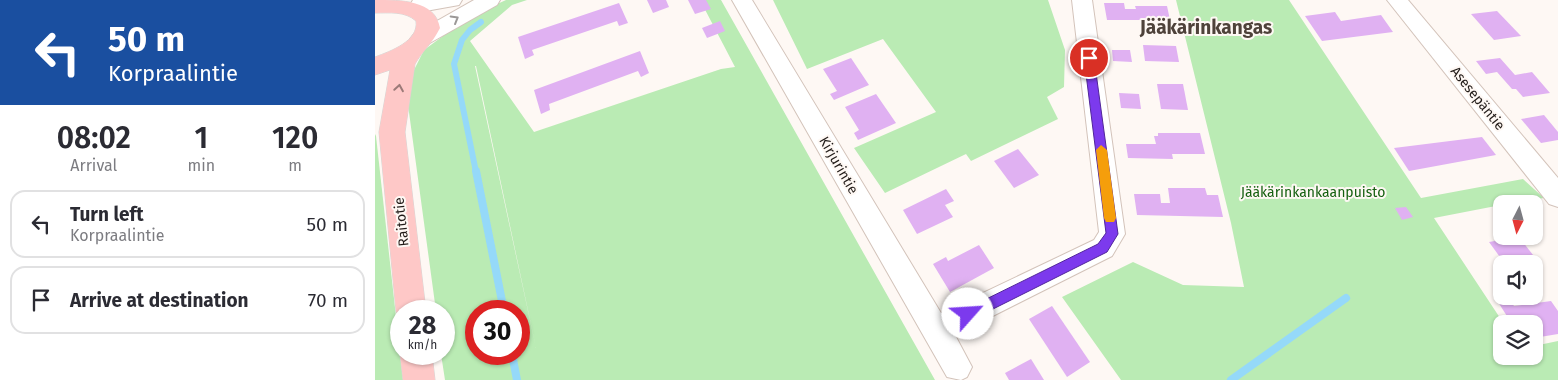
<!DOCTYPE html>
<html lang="en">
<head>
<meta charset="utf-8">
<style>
  body { margin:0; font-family:"Fira Sans",sans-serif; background:#f7f7f7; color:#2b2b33; height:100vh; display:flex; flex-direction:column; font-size:19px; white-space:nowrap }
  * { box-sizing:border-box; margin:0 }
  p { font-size:16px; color:#7c7c81 }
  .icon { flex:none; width:28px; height:28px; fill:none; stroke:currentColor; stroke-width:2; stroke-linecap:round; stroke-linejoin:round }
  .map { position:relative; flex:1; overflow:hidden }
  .side { display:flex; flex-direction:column; background:#fff; width:375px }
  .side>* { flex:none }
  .top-card { background:#1a4fa0; color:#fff; overflow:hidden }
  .needle { width:32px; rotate:186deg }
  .fabs { position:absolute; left:1118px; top:195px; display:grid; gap:10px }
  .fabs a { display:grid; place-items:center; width:50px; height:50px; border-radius:10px; background:#fff; box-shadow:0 1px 4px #0004; font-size:25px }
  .speed { position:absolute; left:15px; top:300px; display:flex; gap:10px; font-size:25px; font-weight:700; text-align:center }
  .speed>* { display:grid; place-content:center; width:65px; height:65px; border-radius:50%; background:#fff; box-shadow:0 1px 4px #0004; line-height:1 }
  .speed small { font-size:12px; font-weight:400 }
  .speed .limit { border:8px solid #d22; background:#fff; color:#111 }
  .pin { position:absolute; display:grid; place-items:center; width:42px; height:42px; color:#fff; margin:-21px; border:2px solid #fff; border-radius:50%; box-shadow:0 1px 5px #0007 }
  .me { position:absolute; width:55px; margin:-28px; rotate:64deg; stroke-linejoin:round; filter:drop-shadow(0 0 4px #0008) }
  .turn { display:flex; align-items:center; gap:18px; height:105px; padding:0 25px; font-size:22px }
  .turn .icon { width:65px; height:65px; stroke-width:2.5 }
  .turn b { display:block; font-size:35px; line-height:42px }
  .eta { display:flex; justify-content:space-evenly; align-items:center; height:85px; text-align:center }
  .eta b { font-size:30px; font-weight:600; line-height:35px }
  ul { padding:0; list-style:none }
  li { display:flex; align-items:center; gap:15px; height:68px; margin:0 10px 8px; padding:0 15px; border:2px solid #e1e1e2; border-radius:15px }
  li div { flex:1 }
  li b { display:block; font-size:19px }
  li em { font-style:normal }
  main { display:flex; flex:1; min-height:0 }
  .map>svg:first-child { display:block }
  .green { fill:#baebb4; fill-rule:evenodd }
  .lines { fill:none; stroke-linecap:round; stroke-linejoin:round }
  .stream-far1 { stroke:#95d9f9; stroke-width:6 }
  .stream { stroke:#95d9f9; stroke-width:8 }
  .building { fill:#e0b1f2 }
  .minor-casing { stroke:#d3c3ba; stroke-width:2 }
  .major-casing { stroke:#d7d6d5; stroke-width:1 }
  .minor { fill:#fff; fill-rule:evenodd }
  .major { fill:#fec8c7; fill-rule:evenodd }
  .oneway { stroke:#9b9897 }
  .oneway2 { stroke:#9b7a78 }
  .route { fill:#7c3aed; stroke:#51269a }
  .slow { fill:#f59e0b }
  .labels { text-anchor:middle; stroke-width:4; stroke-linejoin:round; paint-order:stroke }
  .street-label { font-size:14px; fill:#211b18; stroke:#fef8f4 }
  .park-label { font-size:14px; fill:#156010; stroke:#fef8f4 }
  .district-label { font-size:19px; font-weight:bold; fill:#4e423a; stroke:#fef8f4 }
</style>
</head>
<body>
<main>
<section class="side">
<div class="top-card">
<div class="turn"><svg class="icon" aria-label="left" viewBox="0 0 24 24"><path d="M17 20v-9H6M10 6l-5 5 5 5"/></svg><div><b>50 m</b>Korpraalintie</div></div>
</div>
<div class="eta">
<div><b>08:02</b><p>Arrival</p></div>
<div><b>1</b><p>min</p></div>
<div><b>120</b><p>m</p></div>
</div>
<ul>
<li><svg class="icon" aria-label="left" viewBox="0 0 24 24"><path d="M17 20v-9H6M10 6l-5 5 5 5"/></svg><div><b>Turn left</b><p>Korpraalintie</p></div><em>50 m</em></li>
<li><svg class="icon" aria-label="arrive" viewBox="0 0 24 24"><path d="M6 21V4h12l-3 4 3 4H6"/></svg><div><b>Arrive at destination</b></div><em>70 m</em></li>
</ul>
</section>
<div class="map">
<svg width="1183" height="380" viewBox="0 0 1183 380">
  <rect width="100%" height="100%" fill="#fef8f4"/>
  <g class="green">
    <path d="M131,0h21l-15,5 -42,36 64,91 187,-63 14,-2 -35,-67h21l214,380h-490l-4,-26h3v-43h-8l-28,-206 3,-29 13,-26 45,-33zM101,66l60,282 -61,-282zM101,311h43v43h-43z"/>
    <polygon points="398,0 673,0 690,50 689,87 672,97 683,119 596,161 591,154 510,193 479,148 561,112 508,39 432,69"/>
    <polygon points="801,0 914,0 1046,198 1148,179 1169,198 1126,204 1126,205 1059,218 1129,324 1126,324 1126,356 1159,356 1159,346 1183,341 1183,380 746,380 687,297 758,262 808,285 869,287 856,223"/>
    <polygon points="0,134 1,136 28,380 0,380"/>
  </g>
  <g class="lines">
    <polyline class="stream-far1" points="101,172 79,64 87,40 95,30 106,22"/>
    <g class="stream">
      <polyline points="101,171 129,311"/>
      <polyline points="137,354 142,380"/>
      <polyline points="856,380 971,298"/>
    </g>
  </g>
  <g class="building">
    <polygon points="272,0 291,0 294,7 278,13"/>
    <polygon points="313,0 331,0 336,9 320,14"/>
    <polygon points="244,3 253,23 244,26 242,21 157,50 159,55 150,59 143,37"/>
    <polygon points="729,3 749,3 750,9 761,9 760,6 792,6 795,20 732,20"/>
    <polygon points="1122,11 1146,36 1119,40 1096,14"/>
    <polygon points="960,12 966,21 1006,15 1018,32 947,41 930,16"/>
    <polygon points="345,21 350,31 332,38 327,28"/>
    <polygon points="768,45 801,46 804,62 770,61"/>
    <polygon points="737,50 755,50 757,62 738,61"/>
    <polygon points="265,51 274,73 266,77 263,71 174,104 175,110 166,114 159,90"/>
    <polygon points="476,58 494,85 459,100 455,94 462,91 448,69"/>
    <polygon points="1125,58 1140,75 1157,72 1175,93 1148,97 1141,89 1137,89 1122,72 1111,74 1101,61"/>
    <polygon points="782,84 808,84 813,110 786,109"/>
    <polygon points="744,93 764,94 766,109 746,108"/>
    <polygon points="501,94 521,123 483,140 479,133 484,130 470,107"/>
    <polygon points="1169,115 1183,132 1183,140 1166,143 1146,119"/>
    <polygon points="783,133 825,133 830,154 797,154 798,159 753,158 751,144 781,144 779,136 783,136"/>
    <polygon points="1107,137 1121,155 1034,171 1019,148"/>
    <polygon points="643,149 664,175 639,188 619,161"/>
    <polygon points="793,188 830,188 832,195 843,195 848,217 762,215 759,194 785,194 786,203 795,203"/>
    <polygon points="571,189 579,201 570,205 578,217 542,234 528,210"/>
    <polygon points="1031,207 1038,217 1027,220 1020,208"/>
    <polygon points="1144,237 1162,260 1130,264 1114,242"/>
    <polygon points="604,245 619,268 575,292 558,264 571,257 573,261"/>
    <polygon points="1135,300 1139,306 1176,301 1183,311 1183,334 1159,338 1159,324 1137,324 1123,302"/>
    <polygon points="677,306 715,362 692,377 654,319"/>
    <polygon points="656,359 669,380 634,380 630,373"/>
  </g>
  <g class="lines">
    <g class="minor-casing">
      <g id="minor">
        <polygon points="38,0 87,0 84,5 45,12 38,10 35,5"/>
        <polygon points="99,0 125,0 122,5 53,44 46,47 39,44 35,39 39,34"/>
        <polygon points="357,0 377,0 566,313 719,240 724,232 697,0 717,0 750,234 737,256 580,335 597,367 592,377 586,380 572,377"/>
        <polygon points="1012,0 1033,0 1183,178 1183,207 1174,204"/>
      </g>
    </g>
    <g class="major-casing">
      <g id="major">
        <path d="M0,0c26,0 60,0 65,28 -8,16 -17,22 -25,36l-10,68 21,179h-25v11l-5,-11 -17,-179 11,-62 -15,5v-18c16,-6 44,-16 41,-36 -11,-10 -26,-8 -41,-8z"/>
        <polygon points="26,351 26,354 57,354 60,380 28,380 25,354"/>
      </g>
    </g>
    <use href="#minor" class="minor"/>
    <use href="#major" class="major"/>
  </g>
  <defs><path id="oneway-chevron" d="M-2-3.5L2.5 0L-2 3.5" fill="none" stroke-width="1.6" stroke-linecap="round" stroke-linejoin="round" transform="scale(1.25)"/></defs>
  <use class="oneway" href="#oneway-chevron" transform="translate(80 19) rotate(-30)"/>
  <use class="oneway2" href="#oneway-chevron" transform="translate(24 88) rotate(-81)"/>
  <polygon class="route" points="714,55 719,58 743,234 732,252 598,319 593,320 589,319 587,314 589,310 723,244 731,233 709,58"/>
  <polygon class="slow" points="726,145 732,150 741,218 739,222 731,222 729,218 721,150"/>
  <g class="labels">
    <g class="street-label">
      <text transform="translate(1103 98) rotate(51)" y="5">Asesepäntie</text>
      <text transform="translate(464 165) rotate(60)" y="5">Kirjurintie</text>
      <text transform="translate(26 222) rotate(-96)" y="5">Raitotie</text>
    </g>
    <g class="park-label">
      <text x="938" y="197">Jääkärinkankaanpuisto</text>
    </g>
    <g class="district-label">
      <text x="831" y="34">Jääkärinkangas</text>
    </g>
  </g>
</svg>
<div class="fabs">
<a><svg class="needle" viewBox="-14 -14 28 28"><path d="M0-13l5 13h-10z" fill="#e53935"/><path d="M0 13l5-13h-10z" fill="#7c7c81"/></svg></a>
<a><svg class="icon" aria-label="sound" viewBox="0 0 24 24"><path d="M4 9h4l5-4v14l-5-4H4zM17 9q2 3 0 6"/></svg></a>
<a><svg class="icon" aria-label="layers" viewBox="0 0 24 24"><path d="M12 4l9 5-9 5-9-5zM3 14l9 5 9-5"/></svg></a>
</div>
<div class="speed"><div>28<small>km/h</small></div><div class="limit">30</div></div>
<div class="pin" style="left:714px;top:58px;background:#d93025"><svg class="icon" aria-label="arrive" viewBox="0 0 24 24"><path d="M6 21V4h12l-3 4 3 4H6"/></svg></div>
<svg class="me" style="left:593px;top:314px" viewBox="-20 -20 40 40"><circle r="19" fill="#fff"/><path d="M0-13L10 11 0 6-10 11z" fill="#7c3aed"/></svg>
</div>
</main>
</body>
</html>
